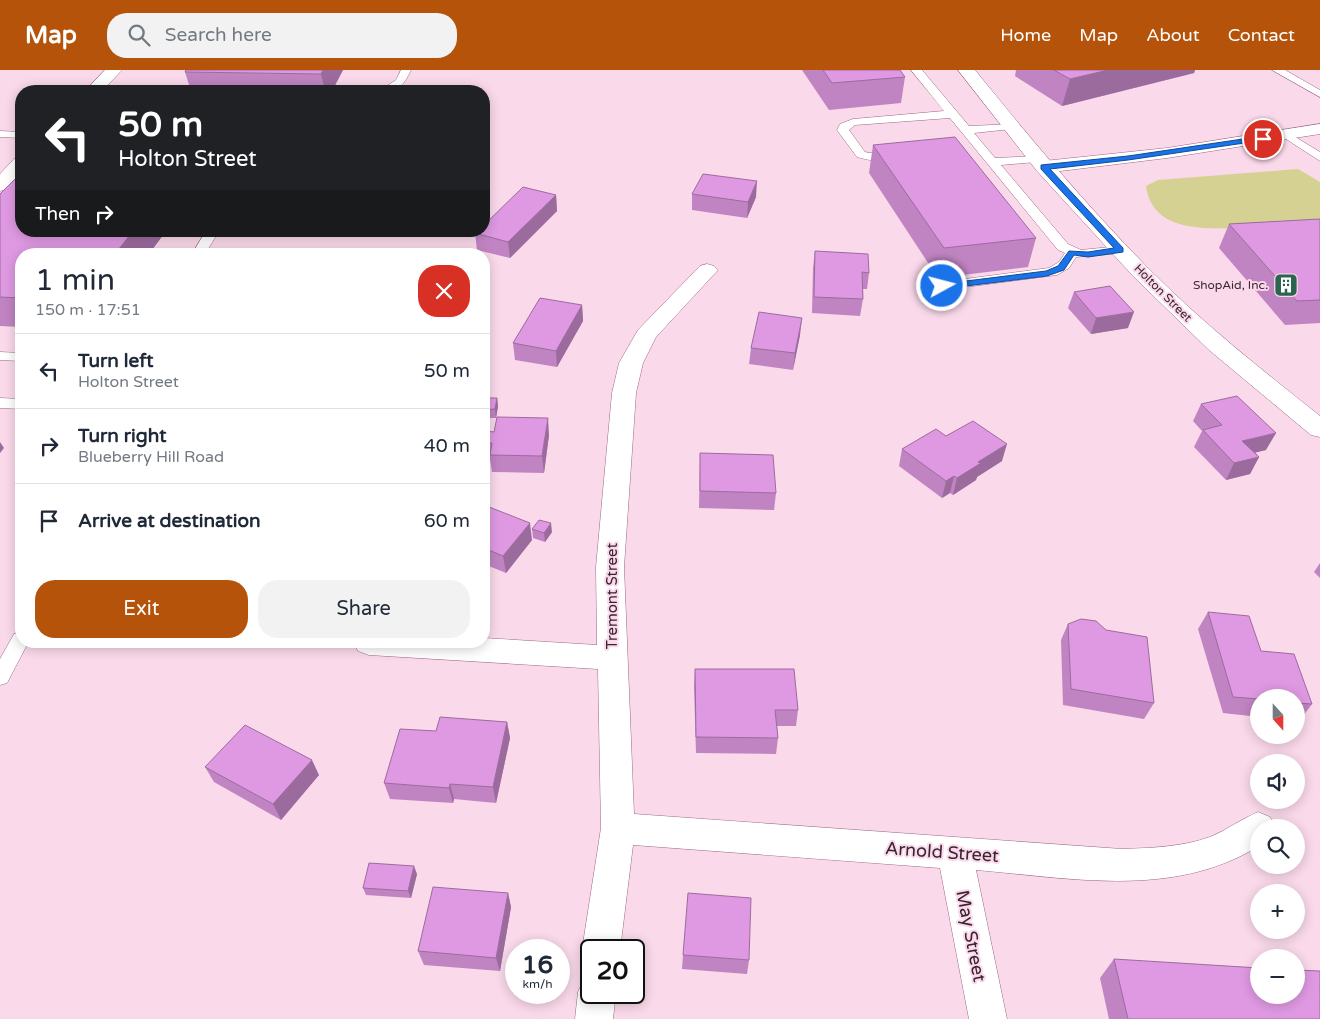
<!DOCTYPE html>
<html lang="en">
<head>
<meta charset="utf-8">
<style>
  body { margin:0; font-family:"Varela Round",sans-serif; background:#f2f2f3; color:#1f2937; height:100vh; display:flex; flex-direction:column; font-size:19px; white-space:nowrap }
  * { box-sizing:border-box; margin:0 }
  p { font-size:16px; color:#747a83 }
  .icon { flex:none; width:28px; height:28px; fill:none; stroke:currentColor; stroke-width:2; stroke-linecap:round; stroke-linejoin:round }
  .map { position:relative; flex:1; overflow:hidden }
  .panel { position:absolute; left:15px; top:178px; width:475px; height:400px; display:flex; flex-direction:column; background:#fff; border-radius:20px; box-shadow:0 2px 12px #0003 }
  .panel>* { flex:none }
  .hud { position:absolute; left:15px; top:15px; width:475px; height:152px; border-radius:20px; box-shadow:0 2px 12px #0003; background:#202124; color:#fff; overflow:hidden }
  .needle { width:32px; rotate:159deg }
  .buttons { position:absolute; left:1250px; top:619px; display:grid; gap:10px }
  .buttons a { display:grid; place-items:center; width:55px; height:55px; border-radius:50%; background:#fff; box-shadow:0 2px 12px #0003; font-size:25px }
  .speed { position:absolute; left:505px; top:869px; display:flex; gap:10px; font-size:25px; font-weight:700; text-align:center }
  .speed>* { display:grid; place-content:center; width:65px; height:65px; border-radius:50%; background:#fff; box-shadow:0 2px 12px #0003; line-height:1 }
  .speed small { font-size:12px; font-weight:400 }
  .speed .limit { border:2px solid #111; border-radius:8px; background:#fff; color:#111 }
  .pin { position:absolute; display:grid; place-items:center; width:42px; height:42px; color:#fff; margin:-21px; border:2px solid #fff; border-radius:50%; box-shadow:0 1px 5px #0007 }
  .me { position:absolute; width:55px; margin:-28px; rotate:83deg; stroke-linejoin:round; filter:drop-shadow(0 0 4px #0008) }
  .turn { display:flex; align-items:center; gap:18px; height:105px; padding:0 20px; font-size:22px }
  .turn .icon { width:65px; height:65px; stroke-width:2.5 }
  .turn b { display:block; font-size:35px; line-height:42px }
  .then { display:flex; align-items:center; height:48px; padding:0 20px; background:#0003; gap:10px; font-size:19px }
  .round { display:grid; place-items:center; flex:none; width:52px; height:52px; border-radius:20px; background:#f2f2f3 }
  .overview { display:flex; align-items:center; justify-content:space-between; height:85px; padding:0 20px }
  h1 { font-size:30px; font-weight:600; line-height:38px }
  .cta { display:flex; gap:10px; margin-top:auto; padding:10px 20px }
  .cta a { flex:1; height:58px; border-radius:20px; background:#b45309; color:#fff; font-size:20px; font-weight:600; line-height:58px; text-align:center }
  .cta a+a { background:#f2f2f3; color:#1f2937 }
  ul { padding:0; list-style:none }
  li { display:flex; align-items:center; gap:15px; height:75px; padding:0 20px; border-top:1px solid #e0e1e3 }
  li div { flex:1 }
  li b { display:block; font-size:19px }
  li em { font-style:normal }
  header { display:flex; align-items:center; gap:30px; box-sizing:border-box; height:70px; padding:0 25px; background:#b45309; color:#fff }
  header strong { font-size:24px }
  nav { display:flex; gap:28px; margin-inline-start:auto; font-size:18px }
  .search { width:350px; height:45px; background:#f2f2f3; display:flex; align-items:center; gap:12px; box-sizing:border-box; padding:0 18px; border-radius:20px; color:#747a83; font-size:19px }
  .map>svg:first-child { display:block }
  .green { fill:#d4d192 }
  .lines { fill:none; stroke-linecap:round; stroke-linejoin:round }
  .service-casing { stroke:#9b6a85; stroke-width:1 }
  .minor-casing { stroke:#9b6a85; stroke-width:1 }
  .tertiary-casing { stroke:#9b6a85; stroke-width:1 }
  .service { fill:#fff; fill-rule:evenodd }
  .minor { fill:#fff; fill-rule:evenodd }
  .tertiary { fill:#fff; fill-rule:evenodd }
  .wall { fill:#c084c2 }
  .shaded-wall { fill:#9c6b9e }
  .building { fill:#df99e2; stroke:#9c6b9e }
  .route { fill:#1a73e8; stroke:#114b97 }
  .labels { text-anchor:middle; stroke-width:4; stroke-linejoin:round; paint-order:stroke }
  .far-poi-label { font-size:12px; fill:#392430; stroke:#fad9ea; text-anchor:end }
  .far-street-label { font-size:12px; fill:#392430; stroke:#fad9ea }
  .street-label { font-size:15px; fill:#392430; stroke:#fad9ea }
  .near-street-label { font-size:18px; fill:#392430; stroke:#fad9ea }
</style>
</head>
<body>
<header>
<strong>Map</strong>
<div class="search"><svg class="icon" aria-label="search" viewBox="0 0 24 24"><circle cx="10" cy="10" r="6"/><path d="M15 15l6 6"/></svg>Search here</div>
<nav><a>Home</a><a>Map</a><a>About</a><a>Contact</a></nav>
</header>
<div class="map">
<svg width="1320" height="949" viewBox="0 0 1320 949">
  <rect width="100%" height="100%" fill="#fad9ea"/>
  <path class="green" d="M1298,99l22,13v52c-24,-2 -48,-4 -73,-5 -36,-2 -94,7 -101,-43l12,-6z"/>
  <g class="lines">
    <g class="service-casing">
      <g id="service">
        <path d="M401,0h10c-8,17 -13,21 -32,21l17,-11z"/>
        <path d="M911,0h11l47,56 46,-2 2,2 -6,3 -37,4 21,25 45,-2 2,2 -2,2 -4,2 -35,3 67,79 13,6 39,-4 5,1 2,3 -2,3 -49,4 -7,11 -12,7 -115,15 -5,-1 -2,-3 7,-4 107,-14 10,-6 6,-9 -7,-3 -108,-132 -95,7 -6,5 16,22c10,3 29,-3 36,4 -10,10 -32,4 -44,1l-20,-27 3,-6 13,-5 91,-8z"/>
        <polygon points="1272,0 1285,0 1320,20 1320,27"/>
        <polygon points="0,61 21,62 21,68 0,67"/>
        <polygon points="1287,62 1320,82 1320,91 1283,67 1281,65"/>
        <polygon points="206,161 219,161 205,184 192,184"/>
        <polygon points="0,282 21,283 21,291 0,290"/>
        <polygon points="0,328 21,329 21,339 0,338"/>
        <polygon points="21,562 21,571 29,571 7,613 0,615 0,589 14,564"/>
      </g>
    </g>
    <g class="minor-casing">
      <g id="minor">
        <polygon points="105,0 122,0 102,21 85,21"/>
        <polygon points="1320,54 1320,64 1167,88 1044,103 1037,101 1035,97 1037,93 1044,91 1167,78"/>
        <polygon points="21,88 21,104 7,119 0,121 0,104 14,89"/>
        <path d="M707,194l7,2 4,4 -62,67 -13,26 -7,30 -12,174 10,247 488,35c29,-1 60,-2 88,-12 17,-7 31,-18 48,-25l12,5 5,11h-16v18c-86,53 -188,32 -283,24l31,149h-38l-29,-151 -307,-23 -13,105h-29v14l-3,-1 -6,-13 19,-122 -3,-159 -229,-14 -11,-4 -4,-8 1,-2h129v-3l113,7 -1,-78 16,-174 7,-30 19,-33 62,-64z"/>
        <polygon points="591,905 591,922 616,922 613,949 575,949 578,922 584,909"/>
      </g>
    </g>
    <g class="tertiary-casing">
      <path id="tertiary" d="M958,0h17c55,68 111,135 172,197 54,55 114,102 173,149v21l-9,-2 -102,-85 -76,-74 -96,-105z"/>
    </g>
    <use href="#service" class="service"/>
    <use href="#minor" class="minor"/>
    <use href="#tertiary" class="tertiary"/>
  </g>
  <g class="wall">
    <polygon points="186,0 343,0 332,21 191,21 185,2"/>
    <polygon points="802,0 900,0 905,7 901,33 829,40"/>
    <polygon points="1016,0 1195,0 1194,3 1062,36 1015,6"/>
    <polygon points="873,75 1036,168 1028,197 938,208 869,103"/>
    <polygon points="0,124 166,161 149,184 21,184 21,257 0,256"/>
    <polygon points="692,124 756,127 747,148 692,140"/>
    <polygon points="556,125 557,141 510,188 477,180 475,163"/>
    <polygon points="1320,149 1320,253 1285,255 1219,178 1229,154"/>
    <polygon points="815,181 869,203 867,219 863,219 863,229 860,246 812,243 813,198"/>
    <polygon points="1074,222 1128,258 1091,264 1068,238"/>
    <polygon points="582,235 583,251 557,297 515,290 513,273"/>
    <polygon points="800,265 793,300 749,294 751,278"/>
    <polygon points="484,328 497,328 498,336 496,348 484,348"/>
    <polygon points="1201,334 1266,380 1255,382 1259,387 1250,404 1226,410 1194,377 1202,361 1193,351"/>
    <polygon points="549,365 544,403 492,402 490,390 486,390 484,372"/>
    <polygon points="946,366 1002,391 977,407 976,410 953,425 950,423 942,428 899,396 902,379"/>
    <polygon points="700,383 776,423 774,440 699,438"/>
    <polygon points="484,435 532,470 506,503 484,494"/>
    <polygon points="532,459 552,462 545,472 533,468"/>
    <polygon points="1320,493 1320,508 1314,502"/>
    <polygon points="1208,542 1261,581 1312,634 1300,650 1296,650 1296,628 1259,628 1259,647 1223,643 1198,559"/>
    <polygon points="1068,554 1154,633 1144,649 1063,635 1061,570"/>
    <polygon points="695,599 798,640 796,656 777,656 778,668 776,684 696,683 694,616"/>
    <polygon points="507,652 510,668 496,733 454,729 453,733 390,729 384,713 436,661"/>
    <polygon points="205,697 319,705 281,750 214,712"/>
    <polygon points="417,804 411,828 366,825 363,818"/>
    <polygon points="508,823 511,837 500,901 424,895 418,881"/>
    <polygon points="683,885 749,890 747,904 682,899"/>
    <polygon points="1114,889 1320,949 1109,949 1100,908"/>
  </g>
  <g class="shaded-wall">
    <polygon points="323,0 343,0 332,21 325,21 321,4"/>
    <polygon points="1108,0 1195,0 1194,3 1062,36 1070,9"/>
    <polygon points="757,111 756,127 747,148 748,132"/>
    <polygon points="556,125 557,141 510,188 508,172"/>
    <polygon points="133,161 166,161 149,184 115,184"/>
    <polygon points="582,235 583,251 557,297 556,281"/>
    <polygon points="1134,242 1128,258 1091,264 1096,248"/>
    <polygon points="802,248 800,265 793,300 795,283"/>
    <polygon points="497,328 498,336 496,348 495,339"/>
    <polygon points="548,348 549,365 544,403 542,386"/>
    <polygon points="1276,363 1266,380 1234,388 1242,371"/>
    <polygon points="0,372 4,378 0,383"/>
    <polygon points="1007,374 1002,391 977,407 976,410 953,425 957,408 978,392"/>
    <polygon points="1259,387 1250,404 1226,410 1234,393"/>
    <polygon points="954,406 950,423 942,428 946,411"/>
    <polygon points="530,453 532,470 506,503 503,486"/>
    <polygon points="551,453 552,462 545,472 544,463"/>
    <polygon points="507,652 510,668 496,733 493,717"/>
    <polygon points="312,690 319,705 281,750 273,734"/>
    <polygon points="450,714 454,729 453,733 449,718"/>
    <polygon points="414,796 417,804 411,828 408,821"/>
    <polygon points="508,823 511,837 500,901 496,888"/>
  </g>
  <g class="building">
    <polygon points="186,0 323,0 321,4 185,2"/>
    <polygon points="823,0 900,0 905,7 832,13"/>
    <polygon points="1054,0 1108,0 1070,9"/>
    <polygon points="955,67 1036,168 944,178 873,75"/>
    <polygon points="21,103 21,161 133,161 115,184 21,184 21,228 0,227 0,124"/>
    <polygon points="703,104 757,111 748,132 692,124"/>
    <polygon points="523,117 556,125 508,172 475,163 477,161 484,161 484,155"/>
    <polygon points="1320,149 1320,230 1297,231 1229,154"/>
    <polygon points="815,181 868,184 869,203 862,202 863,229 814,227"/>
    <polygon points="1110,216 1134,242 1096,248 1074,222"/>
    <polygon points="540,228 582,235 556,281 513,273"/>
    <polygon points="759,242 802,248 795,283 751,278"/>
    <polygon points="1237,326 1276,363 1242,371 1259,387 1234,393 1203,360 1222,355 1201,334"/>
    <polygon points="484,328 497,328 495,339 484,340"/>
    <polygon points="497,347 548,348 542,386 490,385 492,373 484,373 484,372 486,361 494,362"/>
    <polygon points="973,351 1007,374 978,392 981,393 957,408 954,406 946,411 902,379 936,359 946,366"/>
    <polygon points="700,383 773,385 776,423 700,421"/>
    <polygon points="484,435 530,453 503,486 484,478"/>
    <polygon points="539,450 551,453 544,463 532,459"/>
    <polygon points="1208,542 1249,546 1261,581 1294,584 1312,634 1296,633 1296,628 1259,628 1259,629 1233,627"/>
    <polygon points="1081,549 1096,551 1106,560 1147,567 1154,633 1071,619 1068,554"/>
    <polygon points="695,599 794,599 798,640 775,640 778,668 696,667"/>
    <polygon points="440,647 507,652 493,717 450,714 449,718 384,713 400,659 436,661"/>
    <polygon points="245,655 312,690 273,734 205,697"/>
    <polygon points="369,793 414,796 408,821 363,818"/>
    <polygon points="433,817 508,823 496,888 418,881"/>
    <polygon points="688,823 751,828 749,890 683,885"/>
    <polygon points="1114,889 1259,898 1259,925 1296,925 1296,900 1320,901 1320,949 1128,949"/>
  </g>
  <polygon class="route" points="1263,66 1265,67 1265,70 1128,90 1050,99 1123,178 1123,182 1088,187 1074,185 1064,200 1047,206 942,219 938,216 942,214 1046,201 1058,196 1069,181 1088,182 1114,178 1041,99 1041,95 1128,86"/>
  <defs>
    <g id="building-square" transform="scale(1.25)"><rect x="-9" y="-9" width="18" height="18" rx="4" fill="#2b654f" stroke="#fad9ea"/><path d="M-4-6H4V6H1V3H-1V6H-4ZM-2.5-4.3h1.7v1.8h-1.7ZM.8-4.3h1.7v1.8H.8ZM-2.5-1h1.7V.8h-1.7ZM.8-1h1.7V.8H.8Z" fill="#fff"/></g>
  </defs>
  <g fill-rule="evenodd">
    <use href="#building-square" x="1286" y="215"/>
  </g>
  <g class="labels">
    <g class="far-poi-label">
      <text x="1268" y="219">ShopAid, Inc.</text>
    </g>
    <g class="far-street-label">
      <text transform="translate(1163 223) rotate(45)" y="4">Holton Street</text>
    </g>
    <g class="street-label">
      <text transform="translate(612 526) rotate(-90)" y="5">Tremont Street</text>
    </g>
    <g class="near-street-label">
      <text transform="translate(942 782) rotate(4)" y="6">Arnold Street</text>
      <text transform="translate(971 866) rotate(79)" y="6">May Street</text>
    </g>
  </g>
</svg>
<div class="buttons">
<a><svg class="needle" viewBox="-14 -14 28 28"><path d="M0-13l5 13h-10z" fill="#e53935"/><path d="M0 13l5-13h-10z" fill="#747a83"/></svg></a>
<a><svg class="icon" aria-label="sound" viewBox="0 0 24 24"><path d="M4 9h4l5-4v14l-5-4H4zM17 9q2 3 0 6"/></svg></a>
<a><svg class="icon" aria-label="search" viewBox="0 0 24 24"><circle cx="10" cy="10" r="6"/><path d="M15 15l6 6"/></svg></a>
<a>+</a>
<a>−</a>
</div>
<div class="speed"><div>16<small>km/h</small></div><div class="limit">20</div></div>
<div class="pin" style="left:1263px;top:69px;background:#d93025"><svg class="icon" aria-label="arrive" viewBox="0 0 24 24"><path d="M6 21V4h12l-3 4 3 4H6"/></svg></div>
<svg class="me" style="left:942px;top:216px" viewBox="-20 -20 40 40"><circle r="17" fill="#1a73e8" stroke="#fff" stroke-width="3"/><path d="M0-11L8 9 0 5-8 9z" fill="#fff"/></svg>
<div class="hud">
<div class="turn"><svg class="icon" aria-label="left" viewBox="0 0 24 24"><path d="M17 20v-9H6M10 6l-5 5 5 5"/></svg><div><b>50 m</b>Holton Street</div></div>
<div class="then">Then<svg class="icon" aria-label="right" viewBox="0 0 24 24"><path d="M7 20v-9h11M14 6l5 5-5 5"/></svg></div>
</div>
<section class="panel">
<div class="overview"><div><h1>1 min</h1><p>150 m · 17:51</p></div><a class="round" style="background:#d93025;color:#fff"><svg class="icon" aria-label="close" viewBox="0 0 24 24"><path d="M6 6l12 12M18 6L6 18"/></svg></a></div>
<ul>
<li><svg class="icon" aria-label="left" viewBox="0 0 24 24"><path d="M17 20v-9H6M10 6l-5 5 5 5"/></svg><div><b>Turn left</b><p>Holton Street</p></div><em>50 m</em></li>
<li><svg class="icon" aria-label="right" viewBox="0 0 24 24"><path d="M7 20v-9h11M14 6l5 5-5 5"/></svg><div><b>Turn right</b><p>Blueberry Hill Road</p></div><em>40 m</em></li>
<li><svg class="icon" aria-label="arrive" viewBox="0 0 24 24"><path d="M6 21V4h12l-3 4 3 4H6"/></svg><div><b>Arrive at destination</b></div><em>60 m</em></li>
</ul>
<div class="cta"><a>Exit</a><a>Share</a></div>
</section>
</div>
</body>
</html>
